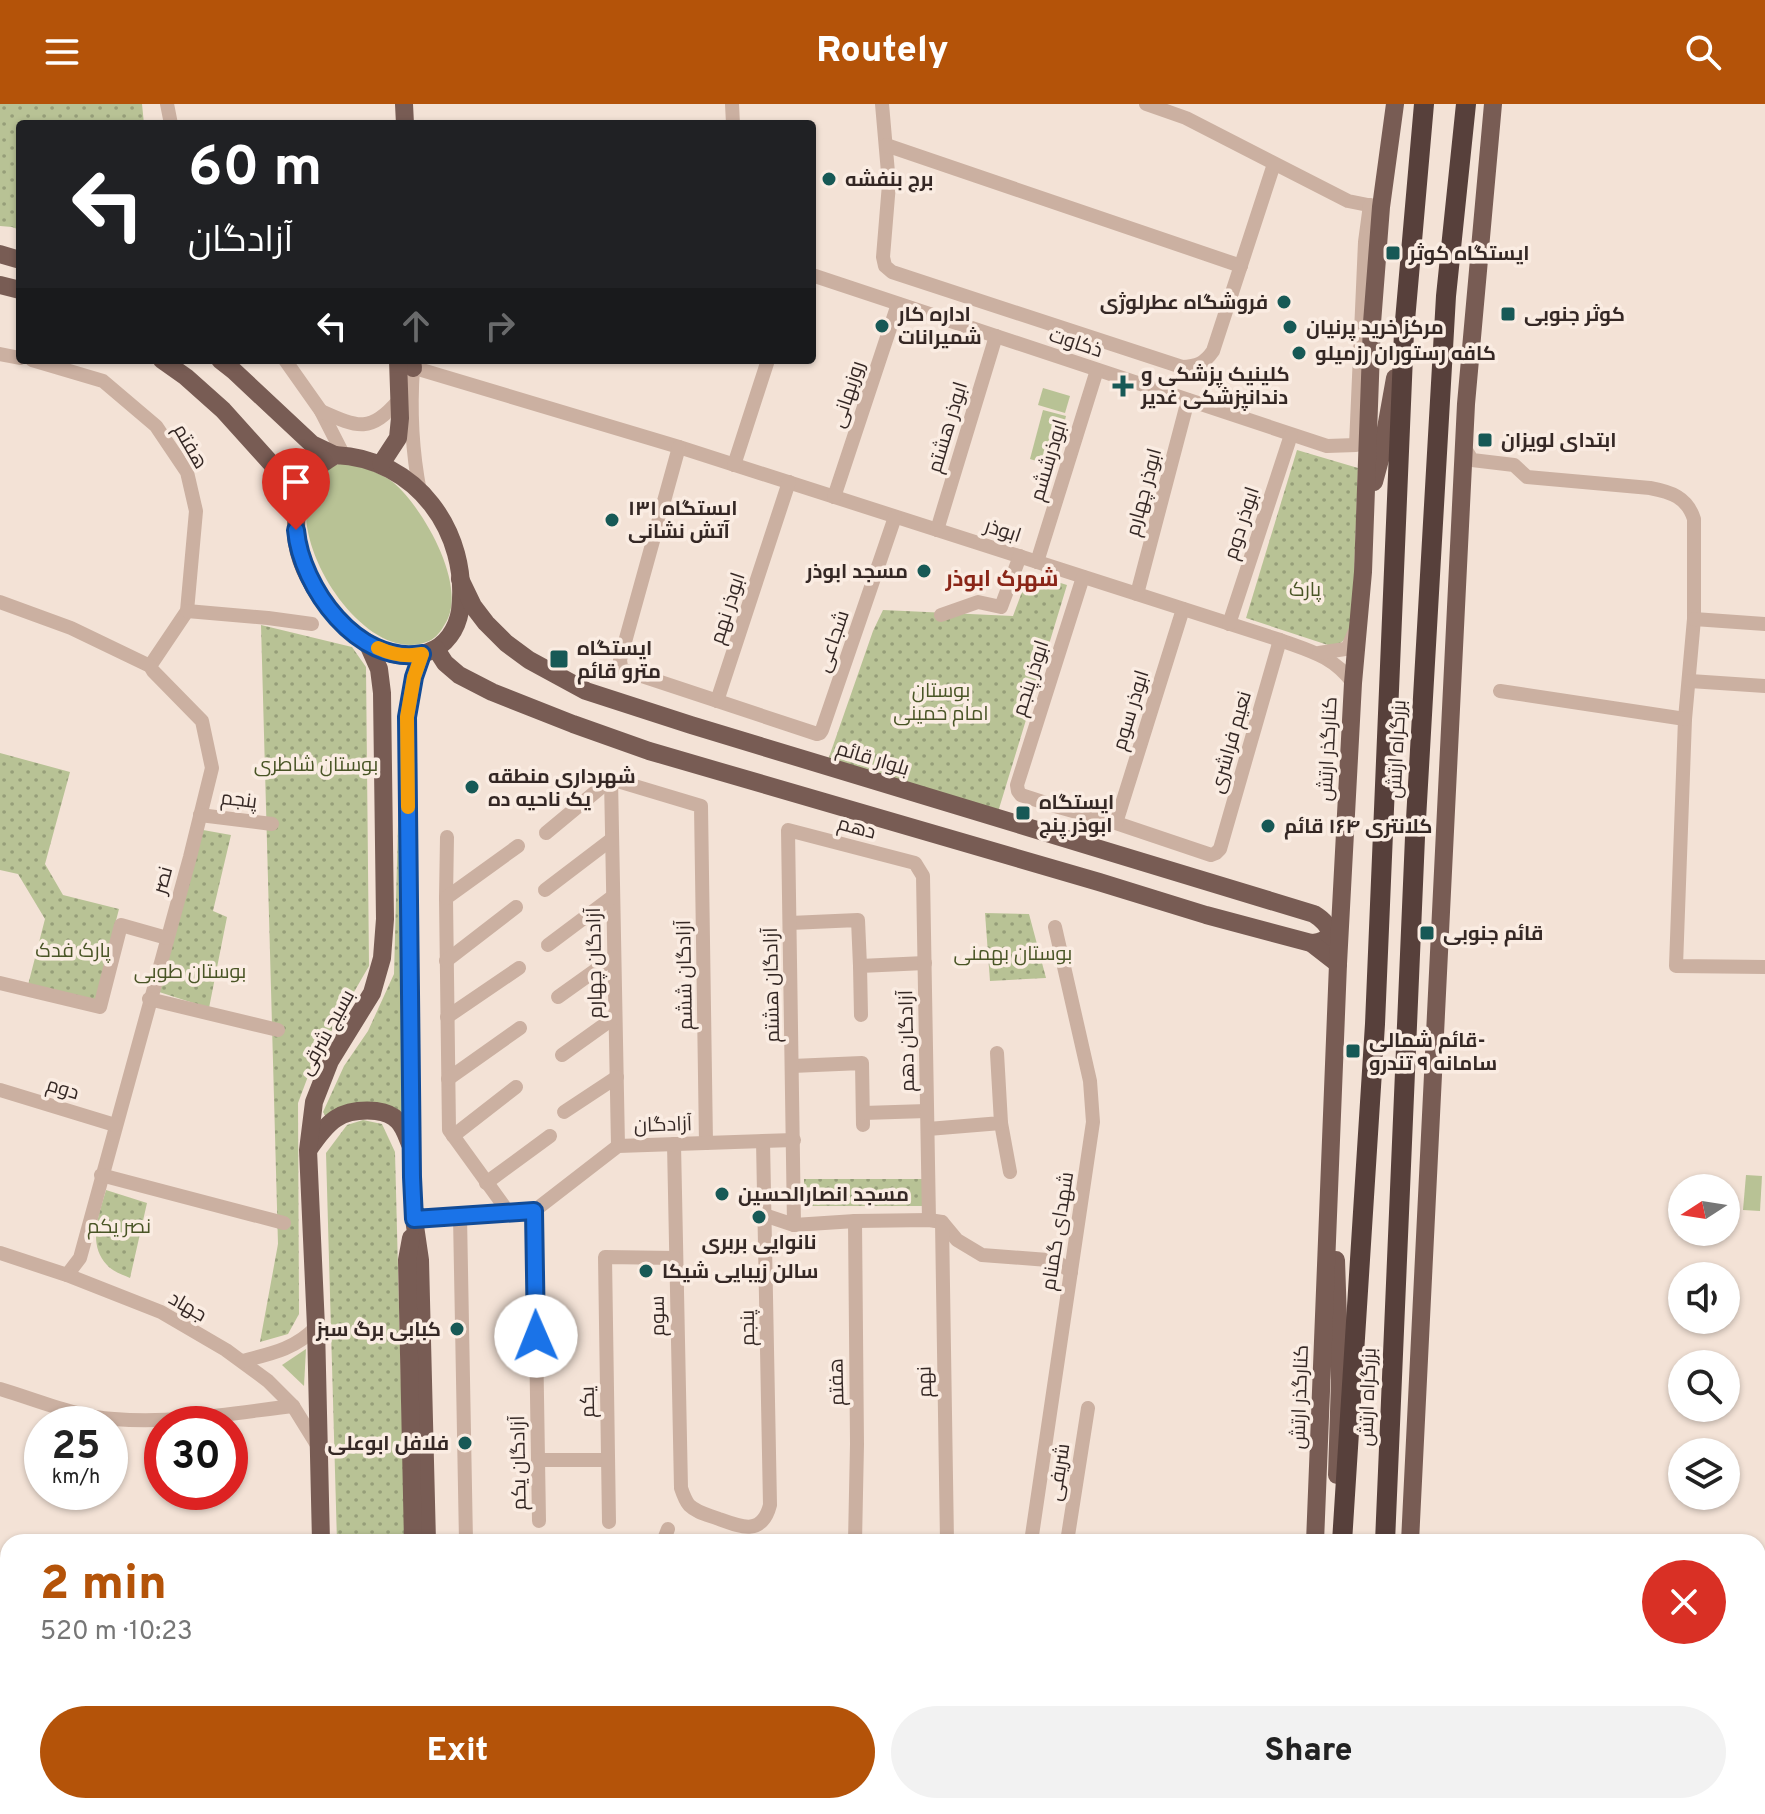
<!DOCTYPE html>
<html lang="en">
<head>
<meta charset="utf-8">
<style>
  body { margin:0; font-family:Overpass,Cairo,sans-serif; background:#f2f2f2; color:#222; height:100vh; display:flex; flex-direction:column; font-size:30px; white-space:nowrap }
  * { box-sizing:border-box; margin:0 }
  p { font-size:26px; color:#767676 }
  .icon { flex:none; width:44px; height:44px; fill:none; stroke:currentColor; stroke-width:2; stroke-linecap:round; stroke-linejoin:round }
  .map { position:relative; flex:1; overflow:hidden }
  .side { position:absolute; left:0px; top:1430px; width:1766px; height:280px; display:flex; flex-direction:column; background:#fff; border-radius:24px 24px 0 0; box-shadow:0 2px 6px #0004 }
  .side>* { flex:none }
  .guide { position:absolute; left:16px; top:16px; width:800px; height:244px; border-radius:8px; box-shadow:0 2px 6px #0004; background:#202124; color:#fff; overflow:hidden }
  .needle { width:52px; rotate:258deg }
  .buttons { position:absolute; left:1668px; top:1070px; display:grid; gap:16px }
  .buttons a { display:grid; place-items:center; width:72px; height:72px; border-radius:50%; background:#fff; box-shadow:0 2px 6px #0004; font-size:40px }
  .speed { position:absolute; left:24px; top:1302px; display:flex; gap:16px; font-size:40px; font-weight:700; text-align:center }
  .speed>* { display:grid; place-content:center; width:104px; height:104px; border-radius:50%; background:#fff; box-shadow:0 2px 6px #0004; line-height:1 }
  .speed small { font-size:20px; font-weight:400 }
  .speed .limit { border:12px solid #d22; background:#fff; color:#111 }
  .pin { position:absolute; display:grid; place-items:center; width:68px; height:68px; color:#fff; margin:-82px -34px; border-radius:50% 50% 50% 0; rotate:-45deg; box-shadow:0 0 8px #0007 }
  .pin .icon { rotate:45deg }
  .me { position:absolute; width:88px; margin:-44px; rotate:359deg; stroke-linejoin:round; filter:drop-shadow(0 0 6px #0008) }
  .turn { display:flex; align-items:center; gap:28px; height:168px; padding:0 40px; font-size:36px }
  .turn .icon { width:104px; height:104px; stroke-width:2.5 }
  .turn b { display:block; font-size:56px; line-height:68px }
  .lanes { display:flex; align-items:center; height:76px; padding:0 40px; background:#0003; justify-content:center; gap:40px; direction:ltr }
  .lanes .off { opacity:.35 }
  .round { display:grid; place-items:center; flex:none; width:84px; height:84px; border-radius:42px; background:#f2f2f2 }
  .summary { display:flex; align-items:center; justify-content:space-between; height:136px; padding:0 40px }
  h1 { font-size:48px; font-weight:800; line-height:60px; color:#b45309 }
  .cta { display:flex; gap:16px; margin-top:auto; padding:16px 40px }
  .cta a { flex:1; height:92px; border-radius:48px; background:#b45309; color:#fff; font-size:32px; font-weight:800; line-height:92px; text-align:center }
  .cta a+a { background:#f2f2f2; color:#222 }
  header { display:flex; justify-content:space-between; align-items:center; height:104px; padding:0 40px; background:#b45309; color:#fff; font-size:36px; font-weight:800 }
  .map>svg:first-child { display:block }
  .green { fill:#b8c295 }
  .park { fill:url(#park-dots) }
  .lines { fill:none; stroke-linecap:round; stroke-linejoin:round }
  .minor { stroke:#cbb0a1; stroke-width:14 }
  .major { stroke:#785c54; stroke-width:18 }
  .highway { stroke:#57403b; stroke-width:20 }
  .route-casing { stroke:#114b97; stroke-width:20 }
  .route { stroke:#1a73e8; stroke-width:14 }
  .slow { stroke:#f59e0b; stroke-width:14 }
  .poi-dot { fill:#175956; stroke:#faece2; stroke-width:3 }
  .labels { text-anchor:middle; stroke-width:7; stroke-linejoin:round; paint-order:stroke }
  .poi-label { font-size:20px; font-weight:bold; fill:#352825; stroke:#faece2; text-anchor:start }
  .street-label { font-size:20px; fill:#352825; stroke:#faece2 }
  .park-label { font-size:20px; fill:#495526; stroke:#faece2 }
  .neighbourhood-label { font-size:22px; font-weight:bold; fill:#8a2517; stroke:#faece2 }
</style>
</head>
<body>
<header><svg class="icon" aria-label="menu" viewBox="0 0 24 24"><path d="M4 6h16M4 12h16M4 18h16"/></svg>Routely<svg class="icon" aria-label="search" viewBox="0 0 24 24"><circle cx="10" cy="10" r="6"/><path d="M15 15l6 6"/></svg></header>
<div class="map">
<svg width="1765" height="1710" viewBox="0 0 1765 1710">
  <defs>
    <pattern id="park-dots" width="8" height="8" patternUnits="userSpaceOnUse" patternTransform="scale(2)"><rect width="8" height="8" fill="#b8c295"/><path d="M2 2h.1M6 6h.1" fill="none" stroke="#969e79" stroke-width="1.8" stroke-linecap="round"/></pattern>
  </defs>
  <rect width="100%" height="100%" fill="#f3e2d6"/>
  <g class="green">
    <polygon points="1043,284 1070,292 1065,309 1038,301"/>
    <polygon points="1043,306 1066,312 1053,362 1030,355"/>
    <path d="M343,359c18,3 37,9 51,20 29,25 75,104 51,141 -4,7 -9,14 -16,17 -75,34 -180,-158 -86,-178z"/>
    <polygon points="1746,1071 1762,1072 1760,1107 1743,1106"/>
    <polygon points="306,1245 304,1282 282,1261"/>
  </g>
  <g class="park">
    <polygon points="0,0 142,0 144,20 20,20 20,126 12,123 0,122"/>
    <polygon points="1297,346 1358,364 1352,524 1343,537 1334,543 1246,514"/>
    <polygon points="1029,469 1067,481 998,708 828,656 873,527 883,506 1013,512"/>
    <polygon points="261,521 352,543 366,563 369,862 313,959 298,999 299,1210 288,1230 260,1238 278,1140"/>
    <polygon points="0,649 70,668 45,760 63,791 119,805 95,898 28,881 45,815 18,770 0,766"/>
    <polygon points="399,684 405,1012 327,1015 323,1008 344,962 368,927 394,870"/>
    <polygon points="203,726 231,731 213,807 227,813 209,904 156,887"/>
    <polygon points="985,809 1029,810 1046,874 990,877"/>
    <polygon points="363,1016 382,1020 395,1048 405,1438 337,1438 326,1049 347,1021"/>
    <rect x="804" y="1075" width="119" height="27"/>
    <path d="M106,1086l41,13 -17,75c-7,-3 -18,-7 -23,-13 -20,-21 -8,-51 -1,-75z"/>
    <rect x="355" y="1702" width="52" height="8"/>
  </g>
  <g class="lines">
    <g class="minor">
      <polyline points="167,0 171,20"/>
      <polyline points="732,0 733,20"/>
      <path d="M882,0l7,80 -6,73 2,9 7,6 290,95c15,-1 22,-3 31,-16l61,-187"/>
      <polyline points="1146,0 1186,14 1348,97 1378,103"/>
      <polyline points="886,41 1241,162"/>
      <polyline points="812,171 1327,342 1356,341 1365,138 1370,101"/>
      <polyline points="0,250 20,254"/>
      <polyline points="32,256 103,277 156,322 187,368 196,407 187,507 150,562"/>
      <polyline points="285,256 321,307 344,352"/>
      <path d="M405,261l274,82 601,193c30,11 53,16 73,43"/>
      <path d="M413,264c-3,42 -1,83 7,124"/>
      <path d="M321,307c38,17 49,22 78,-11"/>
      <polyline points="679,343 620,556 621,563 624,566 817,630 820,629 822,626 895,413"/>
      <path d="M1464,343l8,13 42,5 13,12 123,11c21,4 37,9 44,31v100l-9,100 -9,247 89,1"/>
      <polyline points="734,361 768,256"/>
      <polyline points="834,393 898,200"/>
      <polyline points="937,426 996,232"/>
      <polyline points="1037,458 1097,266"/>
      <polyline points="1083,473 1017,681 1018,687 1021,691 1055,702 1116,719 1211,751 1216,749 1220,745 1280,536"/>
      <polyline points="1137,490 1188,296"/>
      <polyline points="0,498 71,524 150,562 153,567 202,617 212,664 190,753 80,1154 67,1171"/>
      <polyline points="187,507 268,514 312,520"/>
      <polyline points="941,511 978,498 1001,503 1020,452"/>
      <polyline points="1694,515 1765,520"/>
      <polyline points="1229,520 1291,331"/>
      <polyline points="1319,549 1345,545 1348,543 1355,527"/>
      <polyline points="1690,577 1765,582"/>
      <polyline points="1500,587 1685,615"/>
      <polyline points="717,597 789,378"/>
      <polyline points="611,675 701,702 706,1039"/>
      <polyline points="611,675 618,1042"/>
      <polyline points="200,711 272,720"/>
      <polyline points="1116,719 1183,505"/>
      <polyline points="546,729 611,675"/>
      <polyline points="447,733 446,794 449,1026 509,1109"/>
      <polyline points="545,786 612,735"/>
      <polyline points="446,794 518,742"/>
      <polyline points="790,819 858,816 860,862"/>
      <polyline points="548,841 612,793"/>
      <polyline points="446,857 516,803"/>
      <polyline points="0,879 100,903 121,821 167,834"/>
      <polyline points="558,893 614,853"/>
      <polyline points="149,895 278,926"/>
      <polyline points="861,911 860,862 925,859"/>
      <polyline points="447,913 519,864"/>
      <polyline points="562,951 615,913"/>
      <polyline points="792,962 862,959 863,1021"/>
      <polyline points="448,975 520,924"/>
      <polyline points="0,986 115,1021"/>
      <polyline points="564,1008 617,973"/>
      <polyline points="863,1009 927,1007"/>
      <polyline points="1001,1019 1010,1068"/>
      <polyline points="928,1025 1001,1019 997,949"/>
      <polyline points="453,1032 516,983"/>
      <path d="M674,1040l7,344c2,6 4,12 8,17 8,8 20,10 30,14 22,8 43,17 51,-14l-7,-364"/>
      <polyline points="101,1071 284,1119"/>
      <polyline points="486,1079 550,1032"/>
      <polyline points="534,1107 539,1417"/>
      <polyline points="764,1111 794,1121 855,1117 929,1116 942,1118 957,1136 982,1151 1048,1156 1059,1159 1071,1168"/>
      <polyline points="460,1112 466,1438"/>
      <polyline points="414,1115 534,1107 618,1042 794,1036"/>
      <polyline points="855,1117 857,1340 855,1438"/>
      <polyline points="942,1118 947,1438"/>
      <polyline points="794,1121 788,726 915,759 923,772 929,1116"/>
      <polyline points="0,1149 67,1171 161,1208 226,1246 268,1277 293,1302 319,1344"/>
      <path d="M242,1257c28,-7 54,-12 74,-34"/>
      <path d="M0,1285c37,11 76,28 114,30 60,5 120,-6 179,-13"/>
      <polyline points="538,1356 608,1356"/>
      <polyline points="609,1418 605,1153 676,1154"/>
      <polyline points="663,1438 668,1425"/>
      <polyline points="1031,1438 1093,1018 1090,977 1055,823"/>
      <polyline points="1067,1438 1088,1304"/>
      <polyline points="472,1702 472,1710"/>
      <polyline points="537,1710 537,1702"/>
      <polyline points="556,1710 559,1702"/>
      <polyline points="656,1710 659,1702"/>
      <polyline points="745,1710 748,1702"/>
      <polyline points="845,1710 848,1702"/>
      <polyline points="936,1710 939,1702"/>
      <polyline points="992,1710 993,1702"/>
      <polyline points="1026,1710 1027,1702"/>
    </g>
    <g class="major">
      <polyline points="404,0 405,20"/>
      <polyline points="0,150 20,156"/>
      <polyline points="0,181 20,186"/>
      <polyline points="162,256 186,273 223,306 287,377 294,388 298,399"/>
      <polyline points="220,256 234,267 312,340 335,351"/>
      <polyline points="412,256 413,264"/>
      <path d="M335,351c81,3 135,77 125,156 -3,18 -14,35 -32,41 -10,3 -19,5 -30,3 -46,-7 -94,-67 -101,-112 -2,-9 -1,-20 0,-30 1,-13 5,-29 14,-39 6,-8 16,-13 24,-19z"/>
      <polyline points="381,360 398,334 400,314 398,256"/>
      <polyline points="1374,378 1381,352 1395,274"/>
      <path d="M460,475l13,27 13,17 20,20 23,17 57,31 105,34 623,189c18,11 23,27 -3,29"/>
      <polyline points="436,545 445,559 459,571 492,588 573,620 649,647 1099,778 1206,811 1311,839 1338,860"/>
      <polyline points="422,550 414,573 407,613 412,1073 414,1115 420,1156 427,1438"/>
      <path d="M309,1045c19,-28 31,-41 67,-38 8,1 17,4 22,10 6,6 9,16 12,23"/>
      <polyline points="411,1134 407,1156 413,1438"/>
      <polyline points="1336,1156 1340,1276 1337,1371"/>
      <polyline points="321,1438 316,1223 308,1046 314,998 330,957 372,889 382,854 385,815 382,589 379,565 367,538"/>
      <polyline points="1315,1438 1338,860 1353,579 1363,468 1372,219 1381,103 1395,0"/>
      <polyline points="1410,1438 1466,300 1493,0"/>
      <polyline points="0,1587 8,1589"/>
      <polyline points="0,1630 8,1632"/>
      <polyline points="170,1702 180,1710"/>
      <polyline points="227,1702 236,1710"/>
      <polyline points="419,1702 419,1710"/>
      <polyline points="342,1710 342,1702"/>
      <polyline points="1398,1710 1398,1702"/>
    </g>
    <g class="highway">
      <polyline points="1342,1438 1375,920 1404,228 1424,0"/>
      <polyline points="1385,1438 1415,733 1446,192 1466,0"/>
      <polyline points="1311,1710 1312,1702"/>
      <polyline points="1331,1710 1331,1702"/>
      <polyline points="1373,1710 1374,1702"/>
    </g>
  </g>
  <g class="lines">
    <g class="route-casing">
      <path id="route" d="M296,426c5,57 62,136 126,124l-8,23 -7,40 5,460 2,42 120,-8 2,125"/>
    </g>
    <use href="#route" class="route"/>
    <path class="slow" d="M378,544c15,7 28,9 44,6l-8,23 -7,40 1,90"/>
  </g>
  <g class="poi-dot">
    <circle cx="829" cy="75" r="8"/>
    <rect x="1385" y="141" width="16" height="16" rx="4"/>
    <circle cx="1284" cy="198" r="8"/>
    <rect x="1500" y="202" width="16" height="16" rx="4"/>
    <circle cx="882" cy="222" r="8"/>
    <circle cx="1290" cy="223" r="8"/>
    <circle cx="1299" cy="249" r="8"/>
    <path d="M1119 270h8v8h8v8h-8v8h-8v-8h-8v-8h8z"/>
    <rect x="1477" y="328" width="16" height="16" rx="4"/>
    <circle cx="612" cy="416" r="8"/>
    <circle cx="924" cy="467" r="8"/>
    <rect x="549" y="545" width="20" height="20" rx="4"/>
    <circle cx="472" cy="683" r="8"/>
    <rect x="1015" y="701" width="16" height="16" rx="4"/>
    <circle cx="1268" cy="722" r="8"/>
    <rect x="1419" y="821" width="16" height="16" rx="4"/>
    <rect x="1345" y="939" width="16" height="16" rx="4"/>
    <circle cx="722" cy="1090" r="8"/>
    <circle cx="759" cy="1113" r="8"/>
    <circle cx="646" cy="1167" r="8"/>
    <circle cx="457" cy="1225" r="8"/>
    <circle cx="465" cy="1339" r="8"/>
  </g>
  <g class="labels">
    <g class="poi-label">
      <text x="845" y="82">برج بنفشه</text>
      <text x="1409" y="156">ایستگاه کوثر</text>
      <text x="1268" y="205" text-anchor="end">فروشگاه عطرلوژی</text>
      <text x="898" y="217">اداره کار<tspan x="898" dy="23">شمیرانات</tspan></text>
      <text x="1524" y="217">کوثر جنوبی</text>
      <text x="1306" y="230">مرکز خرید پرنیان</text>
      <text x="1315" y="256">کافه رستوران رزمیلو</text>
      <text x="1141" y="277">کلینیک پزشکی و<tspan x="1141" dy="23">دندانپزشکی غدیر</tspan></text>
      <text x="1501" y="343">ابتدای لویزان</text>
      <text x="628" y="411">ایستگاه ۱۳۱<tspan x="628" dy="23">آتش نشانی</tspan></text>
      <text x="908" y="474" text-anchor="end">مسجد ابوذر</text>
      <text x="577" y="551">ایستگاه<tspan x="577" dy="23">مترو قائم</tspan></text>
      <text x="488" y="679">شهرداری منطقه<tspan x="488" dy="23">یک ناحیه ده</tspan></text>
      <text x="1039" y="705">ایستگاه<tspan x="1039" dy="23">ابوذر پنج</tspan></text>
      <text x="1284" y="729">کلانتری ۱۶۴ قائم</text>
      <text x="1443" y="836">قائم جنوبی</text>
      <text x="1369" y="943">قائم شمالی-<tspan x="1369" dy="23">سامانه ۹ تندرو</tspan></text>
      <text x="738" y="1097">مسجد انصارالحسین</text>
      <text x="759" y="1145" text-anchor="middle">نانوایی بربری</text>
      <text x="662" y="1174">سالن زیبایی شیکا</text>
      <text x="441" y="1232" text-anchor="end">کبابی برگ سبز</text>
      <text x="449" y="1346" text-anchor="end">فلافل ابوعلی</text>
    </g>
    <g class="street-label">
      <text transform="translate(1076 238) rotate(18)" y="7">ذکاوت</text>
      <text transform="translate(847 290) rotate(-72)" y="7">روزبهانی</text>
      <text transform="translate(947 323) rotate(-73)" y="7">ابوذر هشتم</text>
      <text transform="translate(191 342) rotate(60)" y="7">هفتم</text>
      <text transform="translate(1048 356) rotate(-73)" y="7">ابوذرششم</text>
      <text transform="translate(1143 388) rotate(-75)" y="7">ابوذر چهارم</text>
      <text transform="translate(1241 419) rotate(-72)" y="7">ابوذر دوم</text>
      <text transform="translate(1003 426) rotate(18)" y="7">ابوذر</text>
      <text transform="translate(727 504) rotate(-72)" y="7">ابوذر نهم</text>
      <text transform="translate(832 537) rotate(-71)" y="7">شجاعی</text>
      <text transform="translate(1030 574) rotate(-72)" y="7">ابوذر پنجم</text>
      <text transform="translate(1130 606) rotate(-73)" y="7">ابوذر سوم</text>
      <text transform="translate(1230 638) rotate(-74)" y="7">نعیم فراشری</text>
      <text transform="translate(1327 645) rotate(-87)" y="7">کنارگذر ارتش</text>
      <text transform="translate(1396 645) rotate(-87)" y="7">بزرگراه ارتش</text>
      <text transform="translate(873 654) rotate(17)" y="7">بلوار قائم</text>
      <text transform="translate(239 695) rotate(7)" y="7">پنجم</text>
      <text transform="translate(857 723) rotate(15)" y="7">دهم</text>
      <text transform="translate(162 776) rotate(-74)" y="7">نصر</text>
      <text transform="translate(594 859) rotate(-91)" y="7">آزادگان چهارم</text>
      <text transform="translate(684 871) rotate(-91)" y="7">آزادگان ششم</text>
      <text transform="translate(771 881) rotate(-91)" y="7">آزادگان هشتم</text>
      <text transform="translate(326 928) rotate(-61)" y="7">بسیج شرقی</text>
      <text transform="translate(906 937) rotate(-91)" y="7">آزادگان دهم</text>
      <text transform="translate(63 984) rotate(17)" y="7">دوم</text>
      <text transform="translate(663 1020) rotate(-2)" y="7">آزادگان</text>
      <text transform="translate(1057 1127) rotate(-81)" y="7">شهدای گمنام</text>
      <text transform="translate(188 1202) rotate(30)" y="7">جهاد</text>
      <text transform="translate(657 1212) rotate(-91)" y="7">سوم</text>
      <text transform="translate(747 1224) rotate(-91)" y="7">پنجم</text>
      <text transform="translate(836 1278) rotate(-91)" y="7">هفتم</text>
      <text transform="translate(924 1278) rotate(-92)" y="7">نهم</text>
      <text transform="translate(1299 1293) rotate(-88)" y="7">کنارگذر ارتش</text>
      <text transform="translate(1367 1293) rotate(-88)" y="7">بزرگراه ارتش</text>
      <text transform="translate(587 1298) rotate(-91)" y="7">یکم</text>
      <text transform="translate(518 1359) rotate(-91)" y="7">آزادگان یکم</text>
      <text transform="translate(1058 1368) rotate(-81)" y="7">شریفی</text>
    </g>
    <g class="park-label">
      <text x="1305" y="492">پارک</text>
      <text x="941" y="593">بوستان<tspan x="941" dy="23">امام خمینی</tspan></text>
      <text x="316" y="667">بوستان شاطری</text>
      <text x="73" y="853">پارک فدک</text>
      <text x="1013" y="856">بوستان بهمنی</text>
      <text x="190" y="874">بوستان طوبی</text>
      <text x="119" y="1129">نصر یکم</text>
    </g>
    <g class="neighbourhood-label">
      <text x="1002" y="482">شهرک ابوذر</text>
    </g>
  </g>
</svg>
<div class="buttons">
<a><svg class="needle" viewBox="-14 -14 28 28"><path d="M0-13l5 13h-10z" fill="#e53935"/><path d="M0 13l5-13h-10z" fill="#767676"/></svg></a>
<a><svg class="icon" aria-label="sound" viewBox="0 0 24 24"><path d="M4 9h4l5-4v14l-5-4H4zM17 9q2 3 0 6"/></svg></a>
<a><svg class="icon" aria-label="search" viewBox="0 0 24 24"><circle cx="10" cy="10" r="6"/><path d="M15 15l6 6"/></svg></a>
<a><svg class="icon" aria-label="layers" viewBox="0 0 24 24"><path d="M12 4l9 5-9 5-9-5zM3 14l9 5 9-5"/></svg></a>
</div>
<div class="speed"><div>25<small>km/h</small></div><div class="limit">30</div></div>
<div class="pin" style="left:296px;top:426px;background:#d93025"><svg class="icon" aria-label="arrive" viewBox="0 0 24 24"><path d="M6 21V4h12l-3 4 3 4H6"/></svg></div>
<svg class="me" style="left:536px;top:1232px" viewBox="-20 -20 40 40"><circle r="19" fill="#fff"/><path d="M0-13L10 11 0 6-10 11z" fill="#1a73e8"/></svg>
<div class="guide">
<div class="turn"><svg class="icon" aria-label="left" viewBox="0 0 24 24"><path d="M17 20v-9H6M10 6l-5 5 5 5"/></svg><div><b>60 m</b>آزادگان</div></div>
<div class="lanes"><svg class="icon" aria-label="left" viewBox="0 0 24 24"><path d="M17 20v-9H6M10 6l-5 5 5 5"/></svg><svg class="icon off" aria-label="ahead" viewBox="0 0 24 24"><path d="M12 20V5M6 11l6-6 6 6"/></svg><svg class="icon off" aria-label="right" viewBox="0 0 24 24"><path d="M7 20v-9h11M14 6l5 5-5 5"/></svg></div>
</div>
<section class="side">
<div class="summary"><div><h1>2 min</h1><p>520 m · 10:23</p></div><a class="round" style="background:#d93025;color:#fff"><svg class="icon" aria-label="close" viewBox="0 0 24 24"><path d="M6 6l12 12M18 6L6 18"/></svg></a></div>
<div class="cta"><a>Exit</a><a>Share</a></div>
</section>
</div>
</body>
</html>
